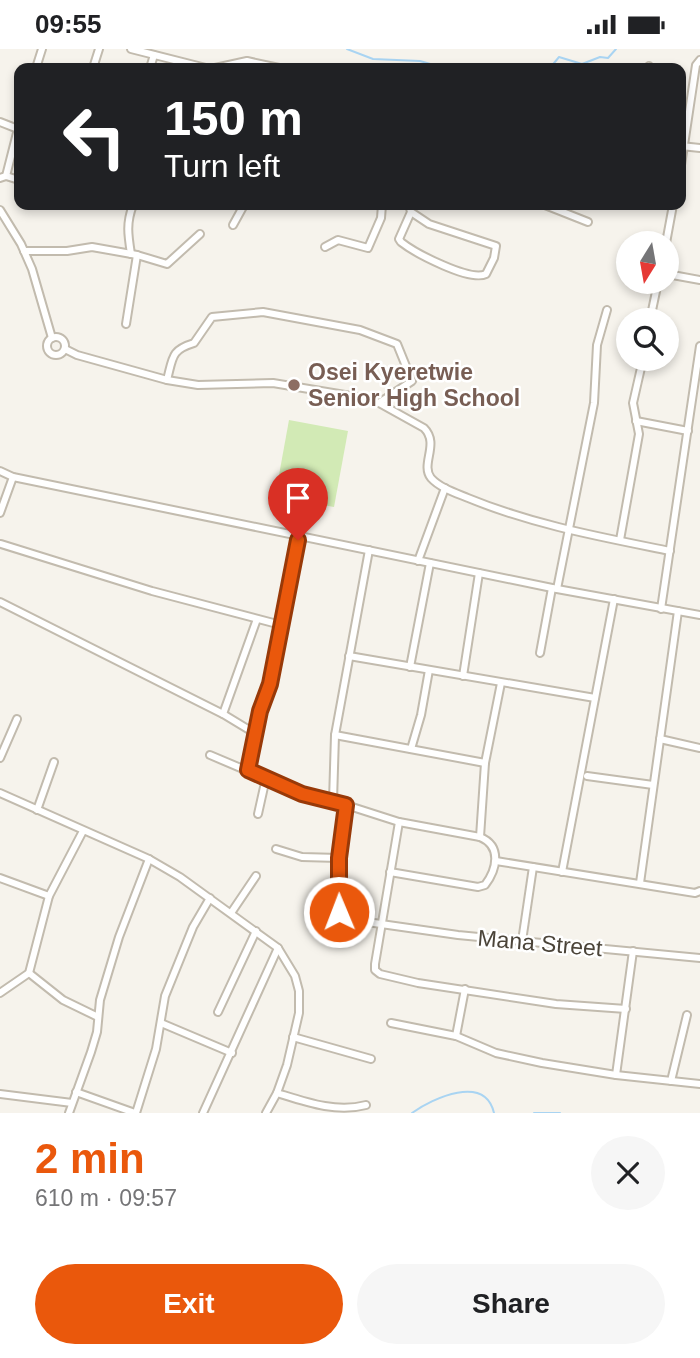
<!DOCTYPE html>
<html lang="en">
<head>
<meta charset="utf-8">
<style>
  body { margin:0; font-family:Arial,sans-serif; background:#f6f6f6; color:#202124; height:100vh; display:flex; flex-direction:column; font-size:26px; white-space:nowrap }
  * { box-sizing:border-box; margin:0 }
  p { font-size:23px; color:#757577 }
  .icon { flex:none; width:38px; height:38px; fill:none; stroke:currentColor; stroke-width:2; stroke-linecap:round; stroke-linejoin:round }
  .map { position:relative; height:1064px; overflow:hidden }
  .panel { display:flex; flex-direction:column; background:#fff; flex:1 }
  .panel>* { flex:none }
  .top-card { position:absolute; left:14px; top:14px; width:672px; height:147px; border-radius:14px; box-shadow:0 4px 10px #0003; background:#202124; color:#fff; overflow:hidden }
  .needle { width:46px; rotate:191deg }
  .buttons { position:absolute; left:616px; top:182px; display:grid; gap:14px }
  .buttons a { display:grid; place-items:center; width:63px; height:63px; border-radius:50%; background:#fff; box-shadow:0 4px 10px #0003; font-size:35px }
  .pin { position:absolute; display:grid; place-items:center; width:60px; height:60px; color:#fff; margin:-72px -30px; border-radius:50% 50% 50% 0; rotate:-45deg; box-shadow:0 0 7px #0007 }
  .pin .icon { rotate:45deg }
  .me { position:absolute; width:77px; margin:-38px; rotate:359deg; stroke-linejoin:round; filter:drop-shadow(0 0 5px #0008) }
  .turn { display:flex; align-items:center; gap:24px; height:147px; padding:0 35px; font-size:32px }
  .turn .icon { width:91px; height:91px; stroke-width:2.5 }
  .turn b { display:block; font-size:49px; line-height:60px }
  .round { display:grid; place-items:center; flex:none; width:74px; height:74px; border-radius:37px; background:#f6f6f6 }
  .overview { display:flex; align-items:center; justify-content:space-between; height:119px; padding:0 35px }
  h1 { font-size:42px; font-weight:800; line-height:52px; color:#ea580c }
  .primary-button { display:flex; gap:14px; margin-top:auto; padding:14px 35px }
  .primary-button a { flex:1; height:80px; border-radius:42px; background:#ea580c; color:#fff; font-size:28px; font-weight:800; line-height:80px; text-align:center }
  .primary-button a+a { background:#f6f6f6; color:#202124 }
  .status { display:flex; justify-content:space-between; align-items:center; height:49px; padding:0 35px; background:#fff; direction:ltr }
  .status svg { height:19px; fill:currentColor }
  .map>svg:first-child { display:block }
  .green { fill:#d2eab5 }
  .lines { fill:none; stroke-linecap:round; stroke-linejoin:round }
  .stream { stroke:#a9d4f2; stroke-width:2 }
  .minor-casing { stroke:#c2bbae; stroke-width:10 }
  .minor { stroke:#fff; stroke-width:6 }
  .route-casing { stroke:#983908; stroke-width:18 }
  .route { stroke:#ea580c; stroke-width:12 }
  .education-dot { fill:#8d6e63; stroke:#fff; stroke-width:2.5 }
  .labels { text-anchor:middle; stroke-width:5; stroke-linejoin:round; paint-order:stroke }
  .education-label { font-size:23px; font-weight:bold; fill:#785e54; stroke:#fff; text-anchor:start }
  .street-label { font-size:23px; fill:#4b4439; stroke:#fff }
</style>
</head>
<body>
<div class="status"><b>09:55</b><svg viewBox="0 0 49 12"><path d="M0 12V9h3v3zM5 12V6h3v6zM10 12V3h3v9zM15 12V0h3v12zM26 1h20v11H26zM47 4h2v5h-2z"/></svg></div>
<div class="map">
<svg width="700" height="1064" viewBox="0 0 700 1064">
  <rect width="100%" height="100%" fill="#f6f3ec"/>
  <polygon class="green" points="289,371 348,382 334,458 275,448"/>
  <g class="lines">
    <g class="stream">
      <polyline points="347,0 373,10 420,12 444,19"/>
      <polyline points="503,19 511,17 542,19"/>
      <polyline points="550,19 559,8 582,15 600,8 608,9 616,0"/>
      <path d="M412,1064c21,-15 73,-39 82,0"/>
      <polyline points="534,1064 560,1064"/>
    </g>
    <g class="minor-casing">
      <g id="minor">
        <polyline points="131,0 206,19"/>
        <polyline points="36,19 42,0"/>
        <polyline points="93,19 99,0"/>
        <polyline points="150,19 154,6"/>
        <polyline points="215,19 247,12 279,19"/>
        <polyline points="648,19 649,17"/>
        <polyline points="0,73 18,80"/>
        <polyline points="681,97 700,99"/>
        <polyline points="681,116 696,16 700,11"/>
        <polyline points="6,127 19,76"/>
        <polyline points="0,129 6,127 19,131"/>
        <path d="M409,156l2,7 -12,27 2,3c14,11 69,40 85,32l8,-16 2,-12 -67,-22 -18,-12"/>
        <polyline points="545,156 588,173"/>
        <polyline points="0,161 21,195 32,220 52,289"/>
        <polyline points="233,176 244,156"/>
        <polyline points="666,194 673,156"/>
        <polyline points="325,198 338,191 368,199 381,169 382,156"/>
        <polyline points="24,202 67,202 92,198 137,206 167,215 200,185"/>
        <path d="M131,205c-3,-19 -5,-31 2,-49"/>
        <polyline points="667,225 700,231"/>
        <polyline points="650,271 658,233"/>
        <polyline points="126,275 137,206"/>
        <circle cx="56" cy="297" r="9"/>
        <path d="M65,300l12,6 90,25 31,5 75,-2 84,14 22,6 45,25c16,16 -4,36 7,50 9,10 25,15 37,20 66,27 133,39 202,53"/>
        <path d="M167,331c6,-23 4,-30 27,-37l18,-26 51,-5 97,18 37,14 15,37 -33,22"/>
        <polyline points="636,372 688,382"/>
        <polyline points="0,422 13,428 557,540 700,566"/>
        <polyline points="0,464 13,428"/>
        <polyline points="620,491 639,385 633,354 643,310"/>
        <polyline points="1,495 152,542 281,576"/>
        <polyline points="418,512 445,439"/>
        <polyline points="557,540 594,354 597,296 607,261"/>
        <polyline points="0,553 223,665 256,685"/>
        <polyline points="661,560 700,297"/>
        <polyline points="540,604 552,539"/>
        <polyline points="349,607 595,649"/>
        <polyline points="410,618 430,514"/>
        <polyline points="463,627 479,524"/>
        <polyline points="223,665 257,570"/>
        <polyline points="335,686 485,714"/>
        <polyline points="660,690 700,699"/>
        <polyline points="411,700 421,666 429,621"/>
        <path d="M210,706l92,39 44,11 53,17 81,15c22,9 17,32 5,48l-7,2 -88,-15"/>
        <polyline points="0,709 17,670"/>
        <polyline points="248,721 260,662 270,635 299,486"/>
        <polyline points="587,727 653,736"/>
        <polyline points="0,744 149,810 180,828 278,899 295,927 299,942 299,964 287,1016 277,1044 266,1064"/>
        <polyline points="333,752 335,686 369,501"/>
        <polyline points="346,756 339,809 339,863 346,870 458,886 700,909"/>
        <polyline points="37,761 54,713"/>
        <polyline points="258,765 266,729"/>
        <polyline points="399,773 375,915 375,921 380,925 418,934 556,955 626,960"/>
        <polyline points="480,788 485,714 501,634"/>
        <polyline points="276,800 302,808 339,809"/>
        <polyline points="496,812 695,844 700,842"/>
        <polyline points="562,823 614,550"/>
        <polyline points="0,829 49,847"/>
        <polyline points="640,834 678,562"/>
        <polyline points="231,864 256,827"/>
        <polyline points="522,892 533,818"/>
        <polyline points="29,924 63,951 98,968"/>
        <polyline points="0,944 29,924 49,847 83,782"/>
        <polyline points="218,963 256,882"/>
        <polyline points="161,974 232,1004"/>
        <polyline points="391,974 456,987 496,1004 542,1014 616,1026 700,1035"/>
        <polyline points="456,987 465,940"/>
        <polyline points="293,988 371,1010"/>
        <polyline points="616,1026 633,902"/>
        <polyline points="671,1032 687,966"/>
        <polyline points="76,1043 135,1064"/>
        <path d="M277,1044c29,9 59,20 89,12"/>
        <polyline points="0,1045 72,1054"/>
        <polyline points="69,1064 91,1003 97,983 100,951 119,888 149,810"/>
        <polyline points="136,1064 156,1000 165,947 193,878 210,849"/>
        <polyline points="203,1064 278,899"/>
      </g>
    </g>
    <use href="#minor" class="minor"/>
  </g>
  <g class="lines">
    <g class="route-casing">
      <polyline id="route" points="298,491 270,635 260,662 248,721 302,745 346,756 339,809 339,863"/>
    </g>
    <use href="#route" class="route"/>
  </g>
  <circle class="education-dot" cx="294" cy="336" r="7"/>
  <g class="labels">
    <g class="education-label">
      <text x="308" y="331">Osei Kyeretwie<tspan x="308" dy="26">Senior High School</tspan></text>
    </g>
    <g class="street-label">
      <text transform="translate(540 894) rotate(5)" y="8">Mana Street</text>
    </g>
  </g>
</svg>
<div class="buttons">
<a><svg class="needle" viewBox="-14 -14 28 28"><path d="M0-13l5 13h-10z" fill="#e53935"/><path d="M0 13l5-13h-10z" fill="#757577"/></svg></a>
<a><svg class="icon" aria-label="search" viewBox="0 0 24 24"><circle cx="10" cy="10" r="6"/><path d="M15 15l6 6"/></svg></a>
</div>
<div class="pin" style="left:298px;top:491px;background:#d93025"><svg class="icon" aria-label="arrive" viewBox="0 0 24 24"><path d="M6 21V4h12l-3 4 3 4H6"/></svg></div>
<svg class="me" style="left:339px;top:863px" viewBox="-20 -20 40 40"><circle r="17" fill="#ea580c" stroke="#fff" stroke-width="3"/><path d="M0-11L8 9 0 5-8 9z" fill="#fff"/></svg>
<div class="top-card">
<div class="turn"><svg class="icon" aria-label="left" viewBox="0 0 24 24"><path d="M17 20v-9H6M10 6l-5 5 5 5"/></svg><div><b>150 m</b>Turn left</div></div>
</div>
</div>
<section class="panel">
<div class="overview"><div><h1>2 min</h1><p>610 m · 09:57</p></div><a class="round"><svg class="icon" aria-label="close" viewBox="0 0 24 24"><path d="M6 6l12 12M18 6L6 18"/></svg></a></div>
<div class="primary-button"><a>Exit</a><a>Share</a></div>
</section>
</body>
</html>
